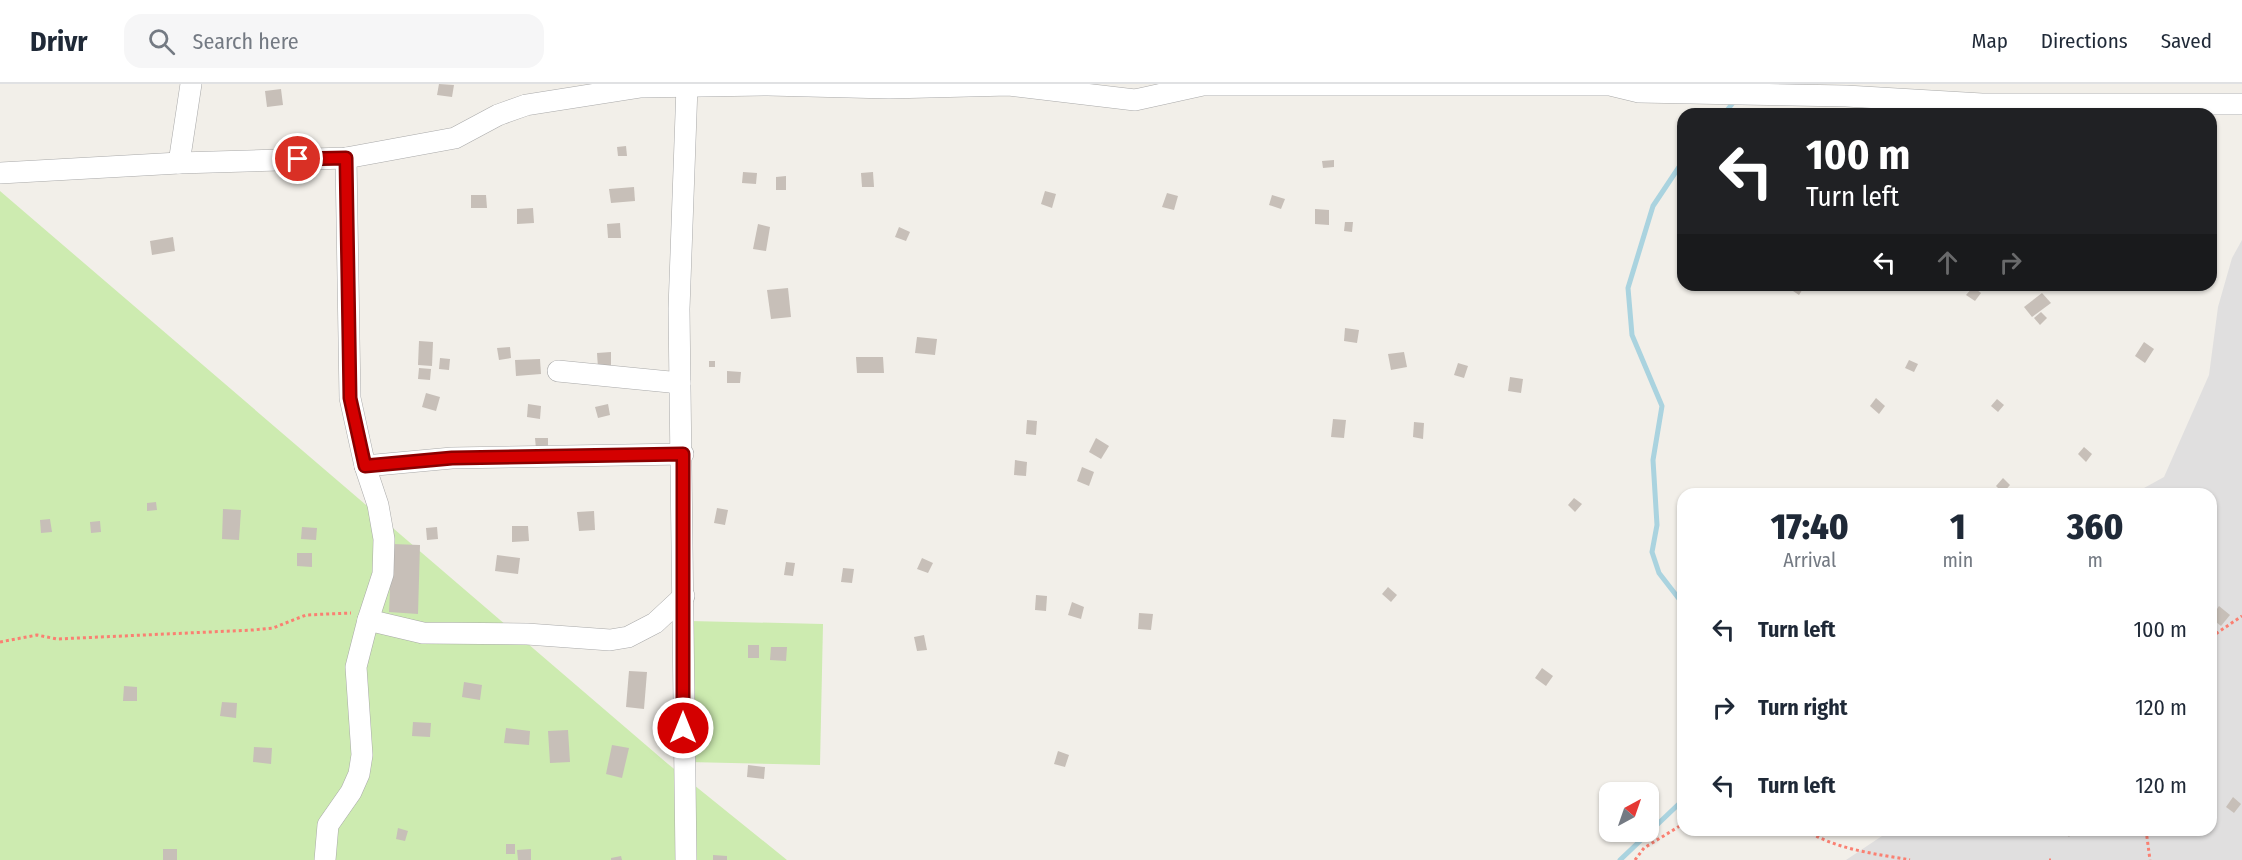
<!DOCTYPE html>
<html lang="en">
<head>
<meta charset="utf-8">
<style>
  body { margin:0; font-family:"Fira Sans Condensed",sans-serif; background:#f6f6f7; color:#1f2937; height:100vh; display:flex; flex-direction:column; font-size:22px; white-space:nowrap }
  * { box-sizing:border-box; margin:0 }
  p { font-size:20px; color:#747a83 }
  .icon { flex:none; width:33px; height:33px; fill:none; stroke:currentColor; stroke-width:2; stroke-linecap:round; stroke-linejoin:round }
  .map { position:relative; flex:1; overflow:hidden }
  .drawer { position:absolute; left:1677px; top:404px; width:540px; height:348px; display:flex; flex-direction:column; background:#fff; border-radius:18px; box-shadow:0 2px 4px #0004 }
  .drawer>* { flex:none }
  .top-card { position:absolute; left:1677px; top:24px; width:540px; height:183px; border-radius:18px; box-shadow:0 2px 4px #0004; background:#202124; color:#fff; overflow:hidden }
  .needle { width:39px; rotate:40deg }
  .tools { position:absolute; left:1599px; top:698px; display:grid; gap:12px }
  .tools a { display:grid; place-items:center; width:60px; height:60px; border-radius:12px; background:#fff; box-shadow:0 2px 4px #0004; font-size:30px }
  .pin { position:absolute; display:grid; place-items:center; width:51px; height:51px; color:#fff; margin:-26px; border:3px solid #fff; border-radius:50%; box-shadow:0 2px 6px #0007 }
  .me { position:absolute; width:66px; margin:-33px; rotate:0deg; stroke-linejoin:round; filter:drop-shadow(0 0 4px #0008) }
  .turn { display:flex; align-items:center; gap:21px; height:126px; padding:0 30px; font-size:27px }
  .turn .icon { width:78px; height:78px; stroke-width:2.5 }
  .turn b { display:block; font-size:42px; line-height:51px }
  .lanes { display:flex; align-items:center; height:57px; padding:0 30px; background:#0003; justify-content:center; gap:30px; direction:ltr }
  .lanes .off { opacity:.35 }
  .eta { display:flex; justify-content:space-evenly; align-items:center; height:102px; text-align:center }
  .eta b { font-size:36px; font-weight:800; line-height:42px }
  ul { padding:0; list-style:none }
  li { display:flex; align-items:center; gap:18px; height:78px; padding:0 30px }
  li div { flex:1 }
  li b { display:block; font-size:22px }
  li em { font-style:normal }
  header { display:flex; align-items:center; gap:36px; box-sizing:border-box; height:84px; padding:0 30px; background:#fff; border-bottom:2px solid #e0e1e3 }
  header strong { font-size:28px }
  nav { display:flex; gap:33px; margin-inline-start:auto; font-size:21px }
  .search { width:420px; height:54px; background:#f6f6f7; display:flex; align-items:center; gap:15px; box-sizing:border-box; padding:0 21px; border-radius:18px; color:#747a83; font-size:22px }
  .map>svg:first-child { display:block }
  .residential { fill:#e0dfdf }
  .grass { fill:#cdebb0 }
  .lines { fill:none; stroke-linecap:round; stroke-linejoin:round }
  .stream { stroke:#aad3df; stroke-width:5 }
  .building { fill:#c7bfb8 }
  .minor-casing { stroke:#a9a9a9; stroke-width:22 }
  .path { stroke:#fa8072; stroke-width:3; stroke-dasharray:3 3; stroke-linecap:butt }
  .minor { stroke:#fff; stroke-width:21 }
  .route-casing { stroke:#8a0000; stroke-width:15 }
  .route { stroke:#d40000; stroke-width:10 }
</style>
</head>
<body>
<header>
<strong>Drivr</strong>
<div class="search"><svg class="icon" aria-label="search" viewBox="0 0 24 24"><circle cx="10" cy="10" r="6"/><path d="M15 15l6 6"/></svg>Search here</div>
<nav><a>Map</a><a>Directions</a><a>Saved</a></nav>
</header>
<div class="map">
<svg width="2242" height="776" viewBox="0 0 2242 776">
  <rect width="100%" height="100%" fill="#f2efe9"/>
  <polygon class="residential" points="2242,156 2242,776 1846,776 1891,746 2211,746 2211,410 2135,409 2164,393 2209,291 2218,223 2232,174"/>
  <g class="grass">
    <polygon points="0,107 668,680 787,776 0,776"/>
    <polygon points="690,537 823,540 820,681 688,678"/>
  </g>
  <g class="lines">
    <g class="stream">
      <polyline points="1724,30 1736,15"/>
      <polyline points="1683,77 1653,122 1628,204 1632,251 1662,322 1653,376 1657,441 1652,468 1659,489 1683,520"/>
      <polyline points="1620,776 1683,716"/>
    </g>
  </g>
  <g class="building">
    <polygon points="439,0 454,1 452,13 437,11"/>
    <polygon points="281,5 283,21 267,23 265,7"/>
    <polygon points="626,62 627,72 618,72 617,63"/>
    <polygon points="1334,76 1334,83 1323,84 1322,77"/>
    <polygon points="743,88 757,89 756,100 742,99"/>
    <polygon points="873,88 874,103 862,103 861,89"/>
    <polygon points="786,92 786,106 776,106 776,93"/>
    <polygon points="634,103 635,117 611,119 609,105"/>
    <polygon points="1045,107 1056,110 1052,124 1041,120"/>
    <polygon points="1167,109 1178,112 1174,126 1162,123"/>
    <polygon points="471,111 486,111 487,124 471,124"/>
    <polygon points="1272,111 1285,115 1281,125 1269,121"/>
    <polygon points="533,124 534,139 517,140 517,125"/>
    <polygon points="1315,125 1329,126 1329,141 1315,140"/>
    <polygon points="1345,138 1353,138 1352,148 1344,147"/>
    <polygon points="620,139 621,154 608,154 607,140"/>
    <polygon points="758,140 770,143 766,167 753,165"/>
    <polygon points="899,143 910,148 906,157 895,153"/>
    <polygon points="173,153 175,167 152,171 150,157"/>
    <polygon points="1792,201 1801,201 1804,203 1799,211 1790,205"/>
    <polygon points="1973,203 1981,209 1975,217 1966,211"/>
    <polygon points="788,204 791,233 771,235 767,206"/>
    <polygon points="2042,209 2051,219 2032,233 2024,223"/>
    <polygon points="2041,228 2047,234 2040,241 2034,234"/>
    <polygon points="1345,244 1359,246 1357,259 1344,257"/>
    <polygon points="917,253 937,255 935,271 915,269"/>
    <polygon points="419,257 433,258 432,282 418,281"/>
    <polygon points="2144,258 2154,265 2145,279 2135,272"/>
    <polygon points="510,263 511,274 499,276 497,264"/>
    <polygon points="611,268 611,283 598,284 597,269"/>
    <polygon points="1404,268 1407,283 1391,286 1388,270"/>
    <polygon points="856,273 883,273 884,289 857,289"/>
    <polygon points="440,274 450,275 449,286 439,285"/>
    <polygon points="540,275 541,290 516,292 515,276"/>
    <polygon points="1909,276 1918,280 1914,288 1905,284"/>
    <rect x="709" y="277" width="6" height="6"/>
    <polygon points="1458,279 1468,282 1464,294 1454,291"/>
    <polygon points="419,284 431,285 430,296 418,295"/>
    <polygon points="727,287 741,288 740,299 727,299"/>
    <polygon points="1510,293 1523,295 1521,309 1508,307"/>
    <polygon points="426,309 440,313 436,327 422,323"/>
    <polygon points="1876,314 1885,322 1879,330 1870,322"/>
    <polygon points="1997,315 2004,321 1998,328 1991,322"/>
    <polygon points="528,320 541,322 540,335 527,333"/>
    <polygon points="608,320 610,331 598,334 595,323"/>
    <polygon points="1333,335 1346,336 1344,354 1331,353"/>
    <polygon points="1027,336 1037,337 1036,351 1026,350"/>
    <polygon points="1414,338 1424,339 1423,355 1413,353"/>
    <polygon points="535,354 548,354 548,365 536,365"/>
    <polygon points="1096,354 1109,362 1101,375 1089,368"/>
    <polygon points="2084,363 2092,370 2086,378 2078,370"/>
    <polygon points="1015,376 1027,378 1026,392 1014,391"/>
    <polygon points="1082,383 1094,388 1089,402 1077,397"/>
    <polygon points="2003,394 2010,401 2003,409 1996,402"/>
    <polygon points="1574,414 1582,420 1575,428 1568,421"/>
    <polygon points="156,418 157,426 147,427 147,419"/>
    <polygon points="717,424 728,426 725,441 714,439"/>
    <polygon points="223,425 241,426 239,456 222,455"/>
    <polygon points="594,427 595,446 579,447 577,428"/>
    <polygon points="50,435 52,448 41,449 40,436"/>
    <polygon points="100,437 101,448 91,449 90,438"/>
    <polygon points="512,442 528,442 529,457 512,458"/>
    <polygon points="302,443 317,444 316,456 301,455"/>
    <polygon points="437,443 438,455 427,456 426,444"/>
    <polygon points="392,460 420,461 418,530 389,528"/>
    <polygon points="297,469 312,469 312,483 297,482"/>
    <polygon points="497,471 520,474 518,490 495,487"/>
    <polygon points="922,474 933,479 928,489 917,485"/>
    <polygon points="786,478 795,479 793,492 784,491"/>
    <polygon points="843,484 854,485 852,499 841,498"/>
    <polygon points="1388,503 1397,511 1391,518 1382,510"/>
    <polygon points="1036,511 1047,512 1046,527 1035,526"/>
    <polygon points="1072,518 1084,523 1081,535 1068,531"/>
    <polygon points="2219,522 2230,531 2221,542 2211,534"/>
    <polygon points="1139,529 1153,530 1151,546 1138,545"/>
    <polygon points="924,551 927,566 917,567 914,553"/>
    <rect x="748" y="561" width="11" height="13"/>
    <polygon points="771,563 787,563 786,577 770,576"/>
    <polygon points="1542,584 1553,592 1546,602 1535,594"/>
    <polygon points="629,587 647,588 644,625 626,623"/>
    <polygon points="464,598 482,601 480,616 462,613"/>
    <polygon points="124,602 137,603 137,617 123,617"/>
    <polygon points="222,618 237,619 236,634 220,632"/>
    <polygon points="413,638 431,639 430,653 412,652"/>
    <polygon points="506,644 530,647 529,661 504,659"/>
    <polygon points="568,646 570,678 550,679 548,647"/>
    <polygon points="612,661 629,664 622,694 606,690"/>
    <polygon points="254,663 272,664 271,680 253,678"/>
    <polygon points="1058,667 1069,671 1065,683 1054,680"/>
    <polygon points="748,681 765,683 764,695 747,693"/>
    <polygon points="2233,713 2241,720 2234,729 2226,723"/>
    <polygon points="398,744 408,747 405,757 396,755"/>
    <polygon points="2060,746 2075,746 2069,753"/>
    <rect x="506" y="760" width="9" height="10"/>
    <rect x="163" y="765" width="14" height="11"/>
    <polygon points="531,765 531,776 518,776 517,766"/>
    <polygon points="713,771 727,772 727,776 713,776"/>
    <polygon points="621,772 622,776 611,776 611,774"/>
  </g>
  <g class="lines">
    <g class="minor-casing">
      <g id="minor">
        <polyline points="179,79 191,0"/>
        <polyline points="0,89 179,79 346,74 455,54 498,31 526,21 641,3 768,1 889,4 1009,1 1135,16 1203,1 1610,1 1639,8 1846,12 1982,20 2242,20"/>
        <polyline points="558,287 680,299"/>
        <polyline points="365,382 452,374 683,370"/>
        <polyline points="368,536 423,549 527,550 610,556 628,553 655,539 684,512"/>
        <polyline points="325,776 328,741 351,708 359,690 362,671 356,583 368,536 383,490 384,455 378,421 365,382 350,314 346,74"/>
        <polyline points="686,776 679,225 687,2"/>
      </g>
    </g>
    <g class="path">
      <polyline points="2211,553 2242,532"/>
      <polyline points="0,558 37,551 57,555 253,546 273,544 306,531 351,529"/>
      <path d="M1806,746c28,19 70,24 104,30"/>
      <polyline points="2146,746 2150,776"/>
      <polyline points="1635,776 1644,764 1683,740"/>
      <polyline points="2049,776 2051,776"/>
    </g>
    <use href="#minor" class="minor"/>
  </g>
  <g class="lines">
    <g class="route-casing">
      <polyline id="route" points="298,75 346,74 350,314 365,382 452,374 683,370 683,644"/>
    </g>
    <use href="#route" class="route"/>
  </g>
</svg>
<div class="tools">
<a><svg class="needle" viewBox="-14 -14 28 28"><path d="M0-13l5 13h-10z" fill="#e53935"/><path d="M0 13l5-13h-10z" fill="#747a83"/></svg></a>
</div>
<div class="pin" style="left:298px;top:75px;background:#d93025"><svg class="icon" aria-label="arrive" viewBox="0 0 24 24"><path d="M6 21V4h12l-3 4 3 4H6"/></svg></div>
<svg class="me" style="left:683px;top:644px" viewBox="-20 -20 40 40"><circle r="17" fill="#d40000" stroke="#fff" stroke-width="3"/><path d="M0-11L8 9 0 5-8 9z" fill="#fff"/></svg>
<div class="top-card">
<div class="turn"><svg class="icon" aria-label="left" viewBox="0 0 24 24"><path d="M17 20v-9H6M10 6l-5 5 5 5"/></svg><div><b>100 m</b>Turn left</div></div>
<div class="lanes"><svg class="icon" aria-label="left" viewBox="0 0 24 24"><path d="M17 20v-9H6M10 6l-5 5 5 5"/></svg><svg class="icon off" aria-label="ahead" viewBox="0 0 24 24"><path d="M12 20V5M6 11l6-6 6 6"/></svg><svg class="icon off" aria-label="right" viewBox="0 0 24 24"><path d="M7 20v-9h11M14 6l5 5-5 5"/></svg></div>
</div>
<section class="drawer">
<div class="eta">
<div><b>17:40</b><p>Arrival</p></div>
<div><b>1</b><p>min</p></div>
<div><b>360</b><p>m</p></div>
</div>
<ul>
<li><svg class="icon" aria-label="left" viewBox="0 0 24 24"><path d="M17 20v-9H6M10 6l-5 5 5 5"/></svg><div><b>Turn left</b></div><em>100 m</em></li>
<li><svg class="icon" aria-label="right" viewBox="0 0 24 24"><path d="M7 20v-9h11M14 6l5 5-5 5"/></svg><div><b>Turn right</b></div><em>120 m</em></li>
<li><svg class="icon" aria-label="left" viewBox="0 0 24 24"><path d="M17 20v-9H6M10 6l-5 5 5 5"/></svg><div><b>Turn left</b></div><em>120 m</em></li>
</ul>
</section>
</div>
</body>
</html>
